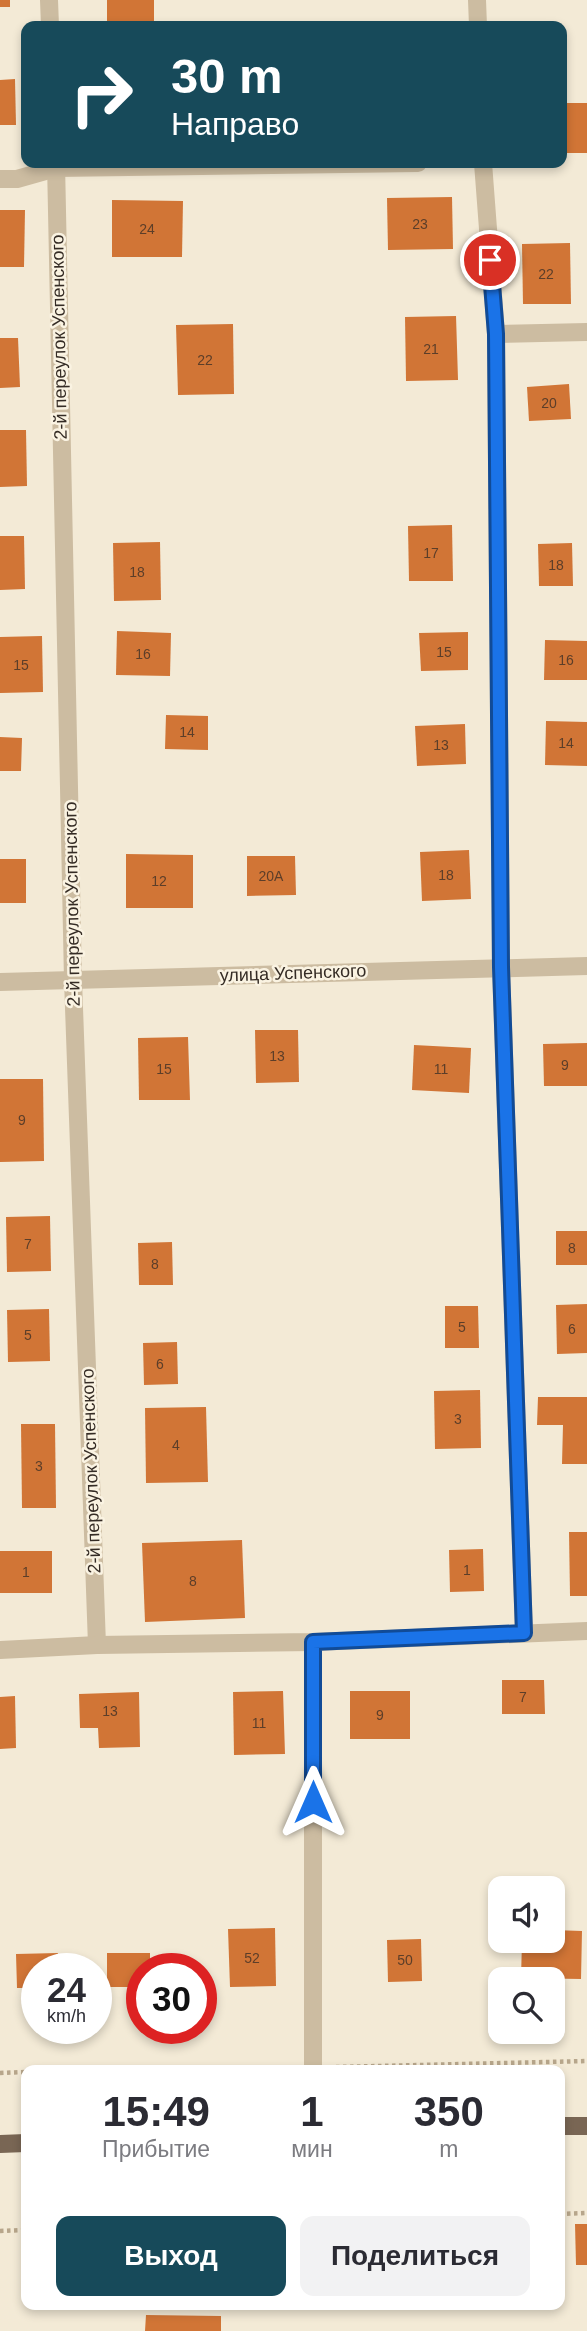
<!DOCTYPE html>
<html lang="ru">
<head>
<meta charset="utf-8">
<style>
  body { margin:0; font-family:Arial,sans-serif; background:#f2f2f3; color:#2b2b33; height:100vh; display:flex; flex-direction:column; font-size:26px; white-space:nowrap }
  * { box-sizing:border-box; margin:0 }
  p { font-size:23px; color:#7c7c81 }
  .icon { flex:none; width:38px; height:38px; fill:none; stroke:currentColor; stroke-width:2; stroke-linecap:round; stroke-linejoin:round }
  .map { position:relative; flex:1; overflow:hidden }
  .drawer { position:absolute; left:21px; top:2065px; width:544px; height:245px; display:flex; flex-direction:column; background:#fff; border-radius:14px; box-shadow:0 4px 10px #0003 }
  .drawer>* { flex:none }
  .hud { position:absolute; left:21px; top:21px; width:546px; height:147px; border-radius:14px; box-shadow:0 4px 10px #0003; background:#174a5a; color:#fff; overflow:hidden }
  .buttons { position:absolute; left:488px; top:1876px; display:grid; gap:14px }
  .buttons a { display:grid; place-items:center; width:77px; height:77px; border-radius:14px; background:#fff; box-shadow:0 4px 10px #0003; font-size:35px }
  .speed { position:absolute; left:21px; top:1953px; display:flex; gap:14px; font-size:35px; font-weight:700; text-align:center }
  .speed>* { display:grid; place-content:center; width:91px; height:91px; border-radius:50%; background:#fff; box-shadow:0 4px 10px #0003; line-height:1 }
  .speed small { font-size:18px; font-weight:400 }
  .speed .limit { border:10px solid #d22; background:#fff; color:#111 }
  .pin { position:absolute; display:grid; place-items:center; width:60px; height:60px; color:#fff; margin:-30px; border:4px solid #fff; border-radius:50%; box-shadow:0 2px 7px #0007 }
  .me { position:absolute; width:77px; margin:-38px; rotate:0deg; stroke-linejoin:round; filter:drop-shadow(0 0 5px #0008) }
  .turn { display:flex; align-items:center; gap:24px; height:147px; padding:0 35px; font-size:32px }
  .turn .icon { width:91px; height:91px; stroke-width:2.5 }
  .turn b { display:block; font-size:49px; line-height:60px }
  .eta { display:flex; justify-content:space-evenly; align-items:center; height:119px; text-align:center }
  .eta b { font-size:42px; font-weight:700; line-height:49px }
  .cta { display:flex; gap:14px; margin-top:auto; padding:14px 35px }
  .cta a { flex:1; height:80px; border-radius:14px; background:#174a5a; color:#fff; font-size:28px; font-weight:700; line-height:80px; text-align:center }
  .cta a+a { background:#f2f2f3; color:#2b2b33 }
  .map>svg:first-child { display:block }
  .building { fill:#d17536 }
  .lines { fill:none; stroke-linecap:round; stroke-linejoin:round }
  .path { stroke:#b7a68b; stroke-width:4.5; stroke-dasharray:3.5 3.5; stroke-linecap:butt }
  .minor { stroke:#ccbca1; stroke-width:18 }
  .primary { stroke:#796654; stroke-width:18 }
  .route-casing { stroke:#114b97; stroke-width:18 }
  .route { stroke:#1a73e8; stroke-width:12 }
  .labels { text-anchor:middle; stroke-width:5; stroke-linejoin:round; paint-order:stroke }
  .number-label { font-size:14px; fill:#5c3e29 }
  .street-label { font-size:18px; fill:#352c25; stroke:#faf3e2 }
</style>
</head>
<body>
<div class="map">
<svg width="587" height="2331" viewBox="0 0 587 2331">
  <rect width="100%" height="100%" fill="#f3ead6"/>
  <g class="building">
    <rect x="0" y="0" width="10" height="7"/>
    <rect x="107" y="0" width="47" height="26"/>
    <polygon points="15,79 16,125 0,125 0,80"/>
    <rect x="562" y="103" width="25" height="50"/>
    <polygon points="452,197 453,249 388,250 387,198"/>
    <polygon points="112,200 183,201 182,257 112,257"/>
    <polygon points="0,210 25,210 24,267 0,267"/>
    <polygon points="570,243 571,304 523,304 522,244"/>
    <polygon points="456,316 458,380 406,381 405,317"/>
    <polygon points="233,324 234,394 178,395 176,325"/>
    <polygon points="0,338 18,338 20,387 0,388"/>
    <polygon points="569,384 571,419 529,421 527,387"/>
    <polygon points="0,430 26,430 27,486 0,487"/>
    <polygon points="452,525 453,581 409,581 408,526"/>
    <polygon points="0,536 24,536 25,589 0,590"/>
    <polygon points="160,542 161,600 114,601 113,543"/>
    <polygon points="572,543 573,586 539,586 538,544"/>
    <polygon points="117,631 171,633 170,676 116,675"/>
    <polygon points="468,632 468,670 421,671 419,633"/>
    <polygon points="42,636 43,692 0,693 0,637"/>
    <polygon points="545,640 587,641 587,680 544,680"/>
    <polygon points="166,715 208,716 208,750 165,749"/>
    <polygon points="546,721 587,722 587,766 545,765"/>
    <polygon points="465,724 466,764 417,766 415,726"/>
    <polygon points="0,737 22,738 21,771 0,771"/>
    <polygon points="469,850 471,899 422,901 420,852"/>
    <polygon points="126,854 193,855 193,908 126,908"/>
    <polygon points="247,856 295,856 296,895 247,896"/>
    <rect x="0" y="859" width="26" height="44"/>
    <polygon points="255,1030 298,1030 299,1082 256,1083"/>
    <polygon points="188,1037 190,1100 139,1100 138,1038"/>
    <polygon points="587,1043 587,1086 544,1086 543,1044"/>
    <polygon points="414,1045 471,1048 469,1093 412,1090"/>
    <polygon points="0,1079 43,1079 44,1161 0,1162"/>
    <polygon points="50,1216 51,1271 7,1272 6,1217"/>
    <rect x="556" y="1231" width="31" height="34"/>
    <polygon points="172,1242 173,1285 139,1285 138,1243"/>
    <polygon points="587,1304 587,1353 557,1354 556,1305"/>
    <polygon points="445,1306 478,1306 479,1348 445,1348"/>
    <polygon points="49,1309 50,1361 8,1362 7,1310"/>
    <polygon points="177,1342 178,1384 144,1385 143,1343"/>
    <polygon points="480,1390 481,1448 435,1449 434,1391"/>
    <polygon points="538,1397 587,1397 587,1464 562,1464 563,1425 537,1425"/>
    <polygon points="206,1407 208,1482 146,1483 145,1408"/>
    <polygon points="21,1424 55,1424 56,1508 22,1508"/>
    <polygon points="569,1532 587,1532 587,1596 570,1596"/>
    <polygon points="242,1540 245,1618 145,1622 142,1543"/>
    <polygon points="483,1549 484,1591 450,1592 449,1550"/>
    <rect x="0" y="1551" width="52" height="42"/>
    <polygon points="502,1680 544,1680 545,1714 502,1714"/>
    <polygon points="283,1691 285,1754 234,1755 233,1692"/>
    <rect x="350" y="1691" width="60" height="48"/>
    <polygon points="139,1692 140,1747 99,1748 98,1728 80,1728 79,1694"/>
    <polygon points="15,1696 16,1748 0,1749 0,1697"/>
    <polygon points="275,1928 276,1986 230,1987 228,1929"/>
    <polygon points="553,1930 582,1931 581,1979 521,1978 522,1941 553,1941"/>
    <polygon points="421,1939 422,1981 388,1982 387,1940"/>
    <polygon points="58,1953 58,1969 37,1969 37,1988 17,1988 16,1954"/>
    <polygon points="107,1953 150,1953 150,1969 142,1969 142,1987 107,1987"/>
    <polygon points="575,2224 587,2224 587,2265 576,2265"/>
    <polygon points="146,2315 221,2316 221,2331 145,2331"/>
  </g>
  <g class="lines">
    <g class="path">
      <polyline points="336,2067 587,2061"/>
      <polyline points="164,2070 289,2068"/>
      <polyline points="0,2073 26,2072"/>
      <polyline points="560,2214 587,2213"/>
      <polyline points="0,2231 26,2230"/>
    </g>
    <g class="minor">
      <polyline points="49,0 50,26"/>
      <polyline points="477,0 478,26"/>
      <polyline points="56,163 73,980 97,1645"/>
      <polyline points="483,163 496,334 501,967 524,1633"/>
      <polyline points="0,179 17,179 56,168 418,163"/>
      <polyline points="496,334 587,332"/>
      <polyline points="0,982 587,966"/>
      <polyline points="313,1642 313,2070"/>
      <polyline points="0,1650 97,1645 313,1642 587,1631"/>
    </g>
    <g class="primary">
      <polyline points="560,2126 587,2126"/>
      <polyline points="0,2144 26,2143"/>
    </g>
  </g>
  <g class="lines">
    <g class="route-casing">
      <polyline id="route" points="313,1802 313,1642 524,1633 501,967 496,334 490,260"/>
    </g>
    <use href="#route" class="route"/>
  </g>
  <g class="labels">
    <g class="number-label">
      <text x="420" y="229">23</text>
      <text x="147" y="234">24</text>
      <text x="546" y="279">22</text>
      <text x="431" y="354">21</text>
      <text x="205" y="365">22</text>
      <text x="549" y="408">20</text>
      <text x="431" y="558">17</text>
      <text x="556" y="570">18</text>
      <text x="137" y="577">18</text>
      <text x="444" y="657">15</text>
      <text x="143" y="659">16</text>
      <text x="566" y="665">16</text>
      <text x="21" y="670">15</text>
      <text x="187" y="737">14</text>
      <text x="566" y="748">14</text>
      <text x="441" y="750">13</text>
      <text x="446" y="880">18</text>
      <text x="271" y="881">20А</text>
      <text x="159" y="886">12</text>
      <text x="277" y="1061">13</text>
      <text x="565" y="1070">9</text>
      <text x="164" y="1074">15</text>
      <text x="441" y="1074">11</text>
      <text x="22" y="1125">9</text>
      <text x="28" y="1249">7</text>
      <text x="572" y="1253">8</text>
      <text x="155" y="1269">8</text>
      <text x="462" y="1332">5</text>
      <text x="572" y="1334">6</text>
      <text x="28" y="1340">5</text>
      <text x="160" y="1369">6</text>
      <text x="458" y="1424">3</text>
      <text x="176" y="1450">4</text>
      <text x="39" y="1471">3</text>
      <text x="467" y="1575">1</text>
      <text x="26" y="1577">1</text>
      <text x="193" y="1586">8</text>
      <text x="523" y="1702">7</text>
      <text x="110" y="1716">13</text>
      <text x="380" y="1720">9</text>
      <text x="259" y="1728">11</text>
      <text x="252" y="1963">52</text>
      <text x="405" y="1965">50</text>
    </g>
    <g class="street-label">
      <text transform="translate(59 337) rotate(-91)" y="6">2-й переулок Успенского</text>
      <text transform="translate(72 904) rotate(-91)" y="6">2-й переулок Успенского</text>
      <text transform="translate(293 973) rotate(-2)" y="6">улица Успенского</text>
      <text transform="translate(91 1471) rotate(-92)" y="6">2-й переулок Успенского</text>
    </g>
  </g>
</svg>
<div class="buttons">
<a><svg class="icon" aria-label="sound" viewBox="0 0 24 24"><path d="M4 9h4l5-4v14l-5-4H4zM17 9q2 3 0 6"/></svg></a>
<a><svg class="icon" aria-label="search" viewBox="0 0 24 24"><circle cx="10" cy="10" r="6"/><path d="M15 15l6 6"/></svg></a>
</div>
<div class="speed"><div>24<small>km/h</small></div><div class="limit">30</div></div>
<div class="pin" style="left:490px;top:260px;background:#d93025"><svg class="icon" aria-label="arrive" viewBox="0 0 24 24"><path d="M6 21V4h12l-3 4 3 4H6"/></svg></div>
<svg class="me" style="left:313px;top:1802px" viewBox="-20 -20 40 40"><path d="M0-17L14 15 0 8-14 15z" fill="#1a73e8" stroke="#fff" stroke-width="4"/></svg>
<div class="hud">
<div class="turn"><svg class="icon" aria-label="right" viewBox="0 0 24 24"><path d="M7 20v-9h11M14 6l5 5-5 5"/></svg><div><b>30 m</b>Направо</div></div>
</div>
<section class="drawer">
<div class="eta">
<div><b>15:49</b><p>Прибытие</p></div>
<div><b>1</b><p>мин</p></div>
<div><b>350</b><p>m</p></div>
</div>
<div class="cta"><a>Выход</a><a>Поделиться</a></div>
</section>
</div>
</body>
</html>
